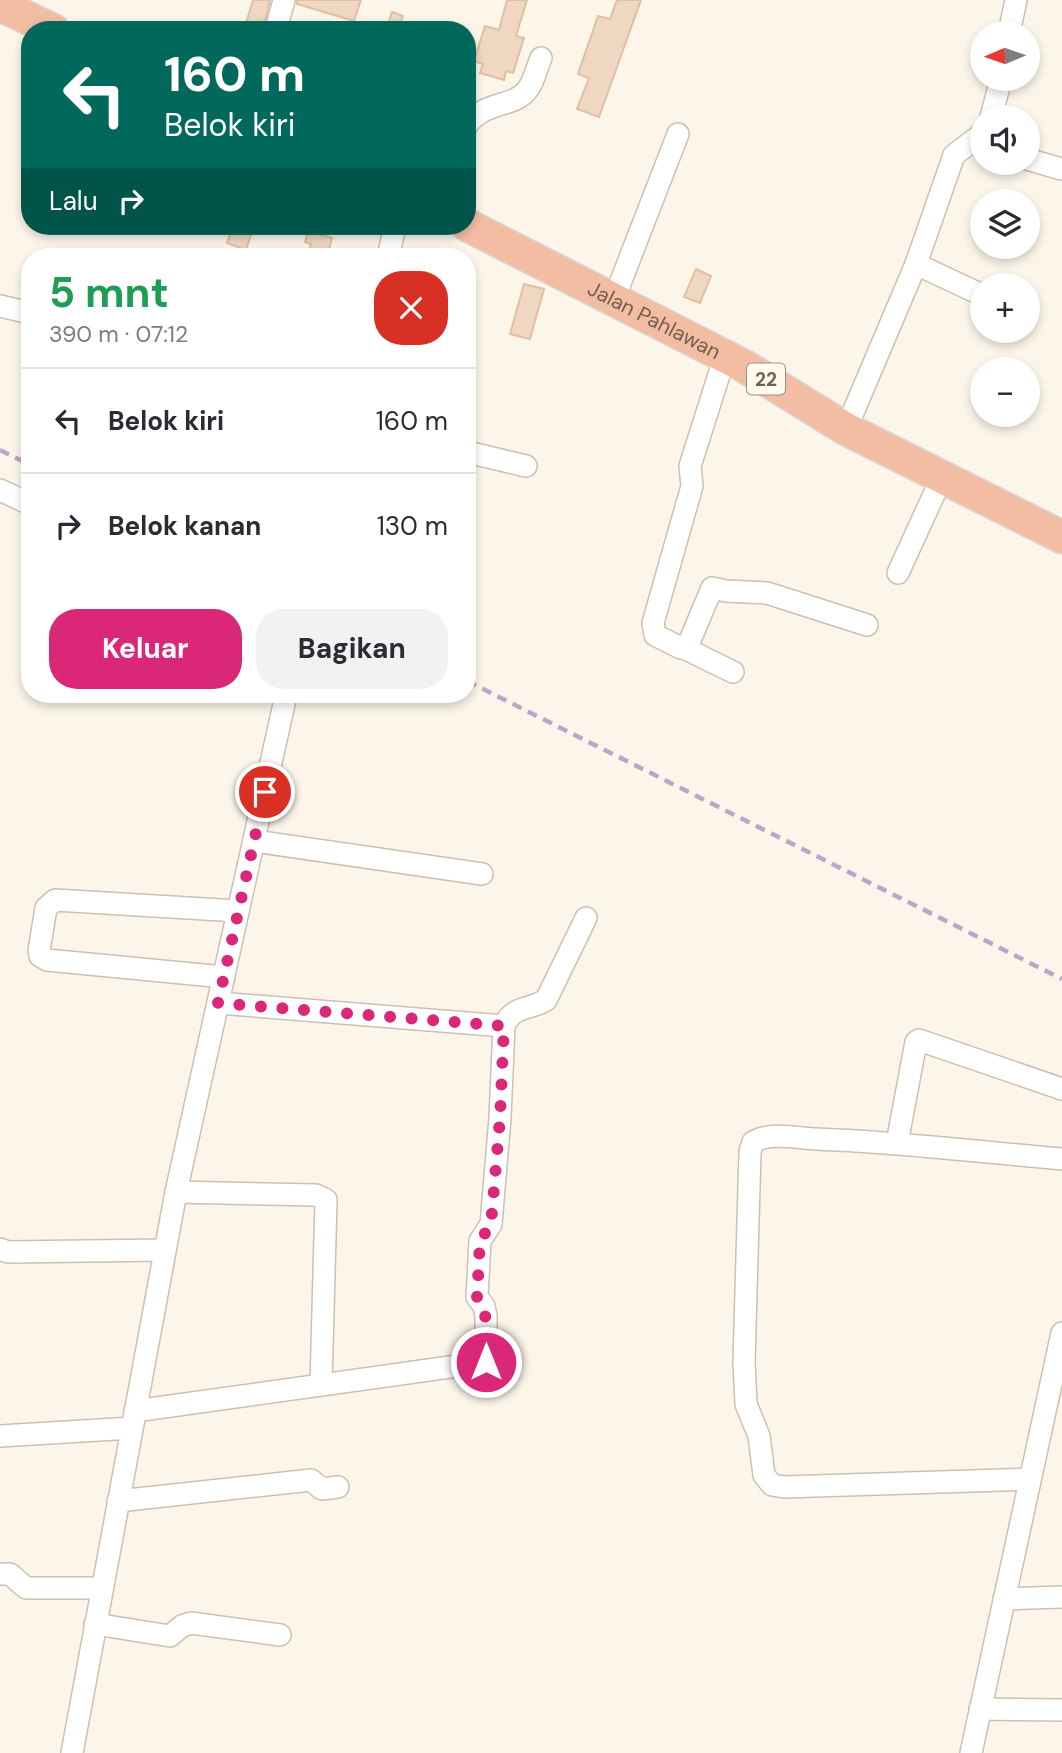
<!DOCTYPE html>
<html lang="id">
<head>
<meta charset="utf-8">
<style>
  body { margin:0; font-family:"DM Sans",sans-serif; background:#f2f2f3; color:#2b2b33; height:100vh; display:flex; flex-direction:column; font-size:26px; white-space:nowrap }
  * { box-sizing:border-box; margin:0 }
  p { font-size:23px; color:#7c7c81 }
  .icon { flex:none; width:38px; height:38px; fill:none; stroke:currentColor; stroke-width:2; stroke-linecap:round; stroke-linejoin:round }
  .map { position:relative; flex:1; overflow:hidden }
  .sheet { position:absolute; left:21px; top:248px; width:455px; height:455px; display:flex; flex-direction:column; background:#fff; border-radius:28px; box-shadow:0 4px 10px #0003 }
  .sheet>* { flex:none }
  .guide { position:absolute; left:21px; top:21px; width:455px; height:214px; border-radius:28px; box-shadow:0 4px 10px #0003; background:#00695c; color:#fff; overflow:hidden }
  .needle { width:46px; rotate:268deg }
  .buttons { position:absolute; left:970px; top:21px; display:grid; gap:14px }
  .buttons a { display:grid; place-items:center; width:70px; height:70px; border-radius:50%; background:#fff; box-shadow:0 4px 10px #0003; font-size:35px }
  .pin { position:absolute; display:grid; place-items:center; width:60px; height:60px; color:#fff; margin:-30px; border:4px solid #fff; border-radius:50%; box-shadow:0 2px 7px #0007 }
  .me { position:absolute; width:77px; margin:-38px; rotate:0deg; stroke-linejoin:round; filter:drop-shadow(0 0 5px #0008) }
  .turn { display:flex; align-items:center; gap:24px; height:147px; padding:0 28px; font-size:32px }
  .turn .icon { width:91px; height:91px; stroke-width:2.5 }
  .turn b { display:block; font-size:49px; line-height:60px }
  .then { display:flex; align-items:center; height:66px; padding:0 28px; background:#0003; gap:14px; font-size:26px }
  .round { display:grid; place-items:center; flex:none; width:74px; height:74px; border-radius:28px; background:#f2f2f3 }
  .summary { display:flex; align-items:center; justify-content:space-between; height:119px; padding:0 28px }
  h1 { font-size:42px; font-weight:700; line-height:52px; color:#1e9e55 }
  .action { display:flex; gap:14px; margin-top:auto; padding:14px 28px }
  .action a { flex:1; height:80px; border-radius:28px; background:#db2777; color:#fff; font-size:28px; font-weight:700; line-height:80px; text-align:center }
  .action a+a { background:#f2f2f3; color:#2b2b33 }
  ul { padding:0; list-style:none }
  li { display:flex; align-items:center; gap:21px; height:105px; padding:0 28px; border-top:2px solid #e1e1e2 }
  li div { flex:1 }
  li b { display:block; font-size:26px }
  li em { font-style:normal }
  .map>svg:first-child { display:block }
  .building { fill:#f0d7c2; stroke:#e2bfa3; stroke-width:2 }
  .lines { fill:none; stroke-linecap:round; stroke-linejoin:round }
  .minor-casing { stroke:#cebfb0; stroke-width:24 }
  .highway-casing { stroke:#dbd5d1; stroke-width:35 }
  .minor { stroke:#fff; stroke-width:21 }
  .highway { stroke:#f3bda3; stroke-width:32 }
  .rail { stroke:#baa7c6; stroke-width:4.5; stroke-dasharray:10 7; stroke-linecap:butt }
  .route { stroke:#db2777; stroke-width:12; stroke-dasharray:0 21.6 }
  .labels { text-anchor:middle; stroke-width:5; stroke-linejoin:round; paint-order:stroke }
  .shield { fill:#fefaf0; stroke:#9f8d7f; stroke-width:2 }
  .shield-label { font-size:19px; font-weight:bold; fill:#765e4e }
  .street-label { font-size:21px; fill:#765e4e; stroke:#fefaf0 }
</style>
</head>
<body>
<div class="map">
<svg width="1062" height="1753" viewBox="0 0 1062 1753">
  <rect width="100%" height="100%" fill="#fcf6ea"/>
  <g class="building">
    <polygon points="253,0 270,0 263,30 244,30"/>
    <polygon points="297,0 361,0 354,21 297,4"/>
    <polygon points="507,0 527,0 516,36 524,38 513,73 506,71 504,80 480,73 483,64 474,61 485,26 499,30"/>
    <polygon points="617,0 641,0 599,117 577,109 589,78 578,74 598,16 610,19"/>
    <polygon points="392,12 403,16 398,30 387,27"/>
    <polygon points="233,226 254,226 246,250 227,243"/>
    <polygon points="308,231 332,238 327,257 307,257 311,244 305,242"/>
    <polygon points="696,269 711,276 700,303 684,297"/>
    <polygon points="524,284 544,289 530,339 510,334"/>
  </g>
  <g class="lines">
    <g class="minor-casing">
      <g id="minor">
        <polyline points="276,30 284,0"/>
        <polyline points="1009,33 1016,0"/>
        <polyline points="991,117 1001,79"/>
        <path d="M467,125c18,-25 48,-17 61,-36 6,-8 9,-22 13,-31"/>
        <polyline points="1027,159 1061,169"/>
        <polyline points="388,257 395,226"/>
        <polyline points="916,264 982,295"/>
        <polyline points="614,299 678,134"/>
        <polyline points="0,306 30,313"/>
        <polyline points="725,356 690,466 692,486 653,623 655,635 681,648 688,645 712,588 726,591 767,593 867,625"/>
        <polyline points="846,429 916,264 954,155 982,134"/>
        <polyline points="467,452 526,466"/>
        <polyline points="0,490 30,504"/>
        <polyline points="898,573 942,477"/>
        <polyline points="684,648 733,672"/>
        <polyline points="254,841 482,874"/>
        <polyline points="224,977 47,960 40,956 39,951 46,908 55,900 238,911"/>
        <polyline points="218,1003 504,1026"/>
        <polyline points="897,1143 916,1042 919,1040 1062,1089"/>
        <polyline points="176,1192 316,1195 326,1200 321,1385"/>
        <polyline points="0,1249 8,1252 165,1250"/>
        <path d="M135,1411l351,-49v-46l-2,-10 -7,-9 3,-56 11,-17 9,-106 4,-92c9,-21 26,-16 42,-26l40,-82"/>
        <polyline points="0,1436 132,1428"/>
        <path d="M1030,1479l-246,8 -12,-2 -8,-10 -5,-39 -13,-32 -2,-42 6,-210 3,-10c17,-10 44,-4 63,-3 82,3 164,13 246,20"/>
        <polyline points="118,1501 311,1480 322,1489 338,1487"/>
        <polyline points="0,1574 10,1574 26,1588 102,1588"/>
        <polyline points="1004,1599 1062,1597"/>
        <polyline points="95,1624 170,1636 182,1626 191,1623 280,1635"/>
        <polyline points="980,1709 1062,1710"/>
        <polyline points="72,1753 176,1192 286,695"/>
        <polyline points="971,1753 1062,1333"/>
      </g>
    </g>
    <g class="highway-casing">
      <g id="highway">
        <polyline points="0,5 53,30"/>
        <path id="s1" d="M467,225l277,141 102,63 216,108"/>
      </g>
    </g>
    <use href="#minor" class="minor"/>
    <use href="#highway" class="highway"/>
    <g class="rail">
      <polyline points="0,450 30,465"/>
      <polyline points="467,681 1062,979"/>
    </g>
  </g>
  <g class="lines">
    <path class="route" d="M265,792l-47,211 286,23 -4,92 -9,106 -11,17 -3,56c14,22 9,40 9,65"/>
  </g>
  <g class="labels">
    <rect class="shield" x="747" y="363.5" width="38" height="31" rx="5"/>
    <g class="shield-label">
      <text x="766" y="386">22</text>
    </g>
    <g class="street-label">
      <text dy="7" stroke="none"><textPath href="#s1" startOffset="210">Jalan Pahlawan</textPath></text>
    </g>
  </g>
</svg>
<div class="buttons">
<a><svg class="needle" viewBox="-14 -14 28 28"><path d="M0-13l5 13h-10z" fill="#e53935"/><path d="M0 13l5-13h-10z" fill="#7c7c81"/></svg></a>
<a><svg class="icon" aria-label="sound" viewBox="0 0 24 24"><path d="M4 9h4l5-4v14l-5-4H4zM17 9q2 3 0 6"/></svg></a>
<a><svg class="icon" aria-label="layers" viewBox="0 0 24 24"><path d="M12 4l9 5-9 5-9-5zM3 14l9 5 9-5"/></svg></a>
<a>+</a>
<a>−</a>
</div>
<div class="pin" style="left:265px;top:792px;background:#d93025"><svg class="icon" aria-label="arrive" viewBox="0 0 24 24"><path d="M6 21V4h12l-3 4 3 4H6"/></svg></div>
<svg class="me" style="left:486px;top:1362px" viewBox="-20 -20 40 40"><circle r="17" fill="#db2777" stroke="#fff" stroke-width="3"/><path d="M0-11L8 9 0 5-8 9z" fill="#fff"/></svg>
<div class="guide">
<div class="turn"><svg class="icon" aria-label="left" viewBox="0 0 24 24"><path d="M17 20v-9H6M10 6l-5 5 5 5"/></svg><div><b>160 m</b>Belok kiri</div></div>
<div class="then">Lalu<svg class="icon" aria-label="right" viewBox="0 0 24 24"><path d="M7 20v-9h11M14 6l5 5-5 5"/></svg></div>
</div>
<section class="sheet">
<div class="summary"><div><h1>5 mnt</h1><p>390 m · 07:12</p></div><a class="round" style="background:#d93025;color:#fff"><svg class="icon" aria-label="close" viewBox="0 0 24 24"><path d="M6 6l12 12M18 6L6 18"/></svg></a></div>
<ul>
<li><svg class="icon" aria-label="left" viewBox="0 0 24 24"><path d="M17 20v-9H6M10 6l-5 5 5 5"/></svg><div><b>Belok kiri</b></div><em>160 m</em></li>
<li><svg class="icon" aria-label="right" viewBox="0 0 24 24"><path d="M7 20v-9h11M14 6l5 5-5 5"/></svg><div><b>Belok kanan</b></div><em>130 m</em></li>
</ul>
<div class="action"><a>Keluar</a><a>Bagikan</a></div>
</section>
</div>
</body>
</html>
